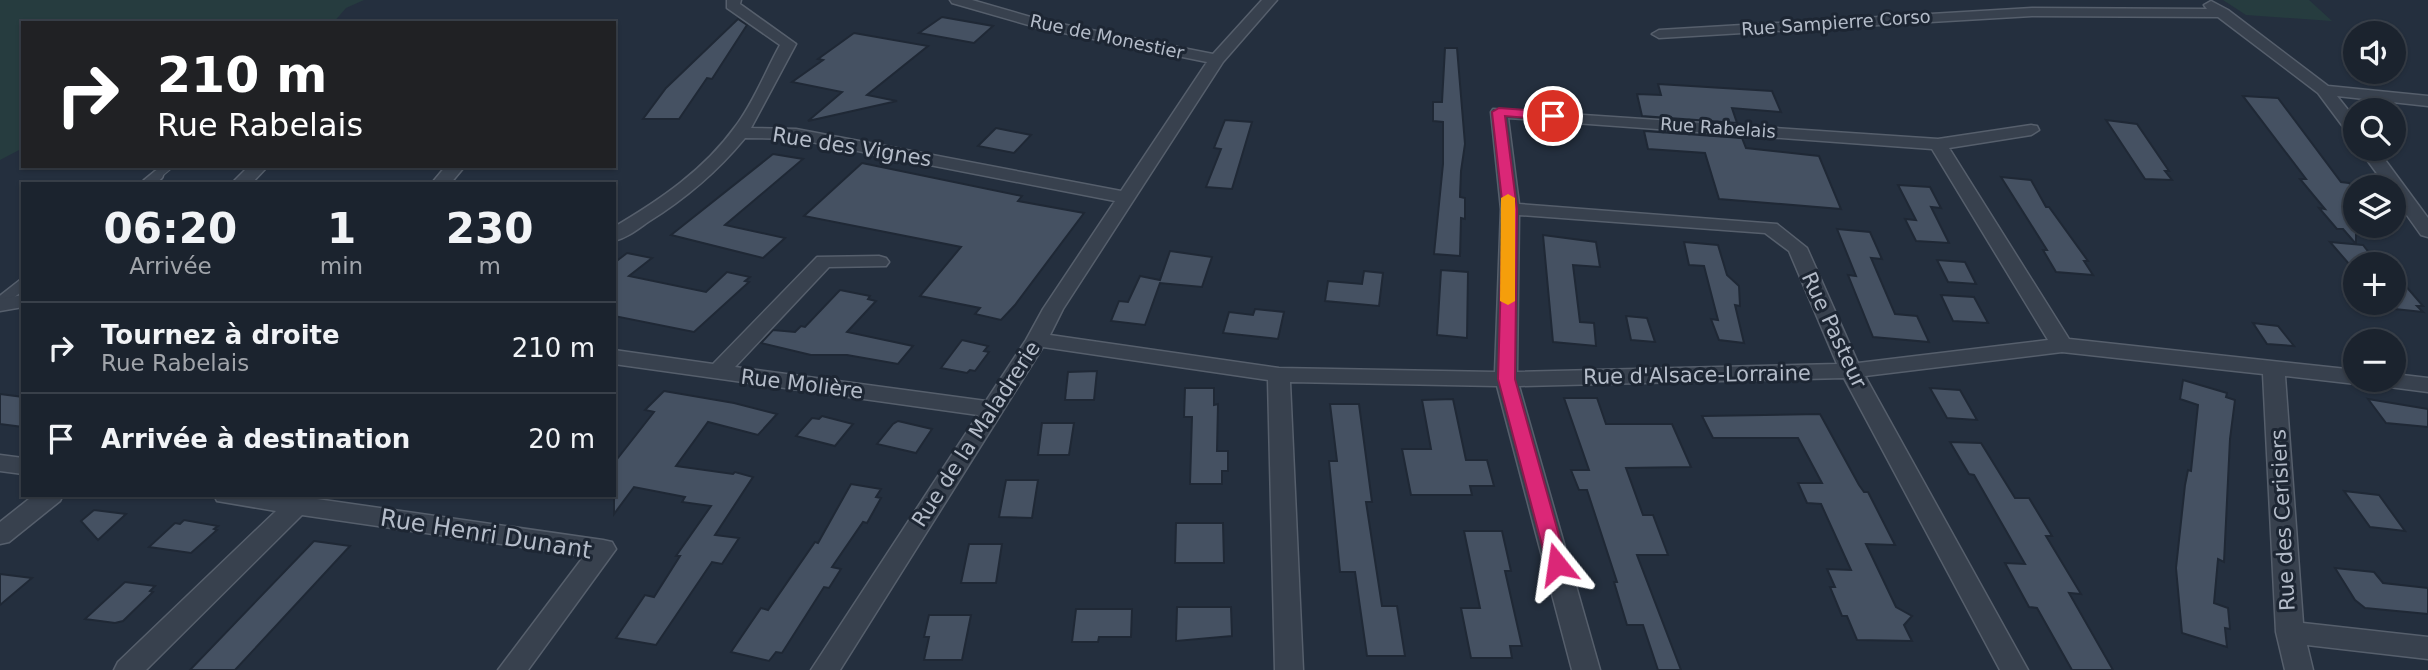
<!DOCTYPE html>
<html lang="fr">
<head>
<meta charset="utf-8">
<style>
  body { margin:0; font-family:"DejaVu Sans",sans-serif; background:#242b36; color:#f1f3f6; height:100vh; display:flex; flex-direction:column; font-size:26px; white-space:nowrap }
  * { box-sizing:border-box; margin:0 }
  p { font-size:23px; color:#a0a4aa }
  .icon { flex:none; width:38px; height:38px; fill:none; stroke:currentColor; stroke-width:2; stroke-linecap:round; stroke-linejoin:round }
  .map { position:relative; flex:1; overflow:hidden }
  .sheet { position:absolute; left:21px; top:182px; width:595px; height:315px; display:flex; flex-direction:column; background:#1b232e; border-radius:0px; box-shadow:0 2px 5px #0004,0 0 0 2px #39404a }
  .sheet>* { flex:none }
  .top-card { position:absolute; left:21px; top:21px; width:595px; height:147px; border-radius:0px; box-shadow:0 2px 5px #0004,0 0 0 2px #39404a; background:#202124; color:#fff; overflow:hidden }
  .tools { position:absolute; left:2343px; top:21px; display:grid; gap:14px }
  .tools a { display:grid; place-items:center; width:63px; height:63px; border-radius:50%; background:#1b232e; box-shadow:0 2px 5px #0004,0 0 0 2px #39404a; font-size:35px }
  .pin { position:absolute; display:grid; place-items:center; width:60px; height:60px; color:#fff; margin:-30px; border:4px solid #fff; border-radius:50%; box-shadow:0 2px 7px #0007 }
  .me { position:absolute; width:77px; margin:-38px; rotate:345deg; stroke-linejoin:round; filter:drop-shadow(0 0 5px #0008) }
  .turn { display:flex; align-items:center; gap:24px; height:147px; padding:0 21px; font-size:32px }
  .turn .icon { width:91px; height:91px; stroke-width:2.5 }
  .turn b { display:block; font-size:49px; line-height:60px }
  .eta { display:flex; justify-content:space-evenly; align-items:center; height:119px; text-align:center }
  .eta b { font-size:42px; font-weight:700; line-height:49px }
  ul { padding:0; list-style:none }
  li { display:flex; align-items:center; gap:21px; height:91px; padding:0 21px; border-top:2px solid #39404a }
  li div { flex:1 }
  li b { display:block; font-size:26px }
  li em { font-style:normal }
  .map>svg:first-child { display:block }
  .green { fill:#263c3f }
  .building { fill:#455162; stroke:#1f2835; stroke-width:2 }
  .lines { fill:none; stroke-linecap:round; stroke-linejoin:round }
  .service-far1-casing { stroke:#565f6c; stroke-width:10 }
  .service-casing { stroke:#565f6c; stroke-width:13 }
  .minor-casing { stroke:#565f6c; stroke-width:3 }
  .service-far1 { stroke:#38414e; stroke-width:8 }
  .service { stroke:#38414e; stroke-width:10 }
  .minor { fill:#38414e; fill-rule:evenodd }
  .route { fill:#db2777; stroke:#8e194d; stroke-width:2 }
  .slow { fill:#f59e0b }
  .labels { text-anchor:middle; stroke-width:6; stroke-linejoin:round; paint-order:stroke }
  .far-street-label { font-size:18px; fill:#b4bcc9; stroke:#1d2633 }
  .street-label { font-size:21px; fill:#b4bcc9; stroke:#1d2633 }
  .near-street-label { font-size:24px; fill:#b4bcc9; stroke:#1d2633 }
</style>
</head>
<body>
<div class="map">
<svg width="2428" height="670" viewBox="0 0 2428 670">
  <rect width="100%" height="100%" fill="#242f3e"/>
  <g class="green">
    <polygon points="0,0 364,0 346,8 333,23 23,23 23,148 0,160"/>
    <polygon points="2223,0 2309,0 2332,21 2246,15"/>
  </g>
  <g class="building">
    <polygon points="942,17 993,26 974,43 919,33"/>
    <polygon points="738,19 747,25 712,79 707,78 679,119 643,119 666,88"/>
    <polygon points="854,33 928,46 867,95 897,101 808,121 842,92 792,82 823,60 818,59"/>
    <polygon points="1445,48 1457,48 1465,144 1461,171 1460,197 1465,198 1465,219 1461,218 1460,256 1434,254 1443,164 1443,122 1433,121 1433,102 1442,102"/>
    <polygon points="1658,84 1772,91 1781,112 1732,108 1737,123 1642,116 1637,94 1661,95"/>
    <polygon points="2243,96 2278,98 2341,182 2349,183 2356,190 2356,244 2343,229 2337,229 2319,208 2325,209 2300,179 2306,179"/>
    <polygon points="1225,120 1252,122 1232,189 1206,187 1221,149 1214,148"/>
    <polygon points="2106,120 2137,124 2169,171 2165,171 2172,180 2145,179"/>
    <polygon points="996,128 1031,135 1014,153 978,146"/>
    <polygon points="1644,131 1742,138 1746,148 1819,156 1841,209 1719,199 1705,153 1648,149"/>
    <polygon points="773,154 803,159 725,225 785,238 763,258 671,235"/>
    <polygon points="862,163 1022,196 1018,201 1084,213 1015,305 1001,320 975,314 980,308 920,296 961,247 804,216"/>
    <polygon points="2001,177 2031,180 2046,207 2049,207 2088,261 2084,261 2093,275 2056,272 2043,250 2047,250"/>
    <polygon points="1898,185 1930,187 1941,208 1931,207 1949,243 1916,241 1905,219 1916,220"/>
    <polygon points="1837,229 1870,232 1882,259 1871,258 1895,314 1917,316 1929,342 1873,337 1848,275 1856,276"/>
    <polygon points="1543,235 1596,242 1600,267 1573,265 1580,322 1594,323 1596,346 1553,342"/>
    <polygon points="1684,242 1718,245 1727,275 1739,286 1740,306 1735,305 1744,343 1719,340 1711,319 1718,320 1704,266 1689,265"/>
    <polygon points="2330,242 2363,245 2378,264 2356,264 2356,272"/>
    <polygon points="1170,251 1212,257 1202,287 1160,283 1145,325 1111,321 1119,301 1128,302 1140,276 1160,280"/>
    <polygon points="627,253 652,258 629,276 706,292 727,272 750,277 745,281 749,282 694,332 614,316 614,263"/>
    <polygon points="1937,260 1965,262 1976,284 1948,282"/>
    <polygon points="1441,270 1468,272 1467,338 1437,335"/>
    <polygon points="1364,271 1383,273 1379,306 1325,301 1328,281 1362,284"/>
    <polygon points="2394,283 2404,284 2423,306 2417,306 2423,312 2385,308 2381,303 2394,303"/>
    <polygon points="840,290 870,296 868,299 876,301 847,332 913,346 898,364 847,355 811,355 761,343 773,330 795,332 801,326 805,327"/>
    <polygon points="1941,295 1974,297 1988,323 1953,321"/>
    <polygon points="1255,309 1284,312 1278,339 1223,333 1229,312 1253,315"/>
    <polygon points="1626,316 1647,318 1655,342 1631,340"/>
    <polygon points="2253,323 2278,326 2294,346 2267,344"/>
    <polygon points="962,340 988,346 984,351 989,352 975,371 970,370 967,373 941,368"/>
    <polygon points="1097,371 1094,400 1065,400 1068,372"/>
    <polygon points="2183,380 2227,393 2226,397 2235,400 2230,439 2224,562 2218,559 2214,603 2228,608 2230,629 2225,628 2227,647 2182,633 2176,568 2185,485 2188,470 2191,471 2198,405 2180,399"/>
    <polygon points="1185,388 1214,388 1214,405 1218,404 1217,451 1228,451 1228,471 1222,471 1222,484 1190,484 1192,417 1184,417"/>
    <polygon points="1930,388 1960,390 1977,420 1947,418"/>
    <polygon points="664,391 734,403 777,414 758,435 708,422 676,466 733,474 735,472 753,477 715,535 739,538 722,564 712,562 656,645 616,638 645,595 654,597 680,556 676,556 711,506 682,502 685,497 634,487 614,514 614,463 654,412 645,410"/>
    <polygon points="0,394 23,397 23,427 0,424"/>
    <polygon points="1564,398 1597,398 1606,424 1672,424 1691,467 1626,468 1643,515 1653,515 1668,555 1637,555 1681,670 1658,670 1643,625 1627,625 1614,582 1617,582 1587,490 1579,490 1571,470 1589,470"/>
    <polygon points="1453,399 1466,460 1487,460 1494,486 1470,486 1472,495 1411,495 1402,449 1431,449 1422,400"/>
    <polygon points="2368,399 2428,409 2428,427 2386,423"/>
    <polygon points="1330,404 1359,404 1372,502 1366,502 1382,606 1397,606 1405,656 1367,656 1355,572 1340,572 1329,461 1337,461"/>
    <polygon points="1820,414 1859,485 1864,492 1868,492 1895,545 1866,544 1896,607 1912,616 1904,625 1912,641 1857,640 1847,616 1842,616 1830,587 1835,587 1827,569 1851,570 1821,504 1807,503 1798,483 1822,483 1798,438 1713,438 1702,416"/>
    <polygon points="822,416 853,424 835,446 796,436 812,418 819,419"/>
    <polygon points="898,421 932,429 916,453 877,444 893,424"/>
    <polygon points="1042,423 1074,423 1069,455 1038,455"/>
    <polygon points="1950,442 1981,443 2015,498 2029,498 2052,536 2046,536 2081,594 2069,593 2113,670 2072,670 2037,608 2029,607 2005,563 2025,564 1974,475 1969,474"/>
    <polygon points="1006,480 1038,480 1032,518 999,517"/>
    <polygon points="851,484 881,489 876,497 881,498 867,523 863,522 832,567 841,569 829,588 824,587 782,653 776,652 769,661 731,652 761,608 768,610 815,542 818,543"/>
    <polygon points="2344,491 2379,495 2405,531 2370,527"/>
    <polygon points="94,510 126,514 98,540 81,521"/>
    <polygon points="184,520 218,526 214,529 217,530 191,553 149,547 175,523 180,524"/>
    <polygon points="1176,523 1223,523 1224,563 1175,563"/>
    <polygon points="1464,531 1502,531 1511,571 1505,571 1522,646 1510,646 1512,658 1471,658 1461,608 1480,608"/>
    <polygon points="314,541 350,546 235,670 190,670"/>
    <polygon points="969,544 1002,544 996,583 961,583"/>
    <polygon points="2335,568 2374,572 2383,583 2428,588 2428,614 2365,608 2355,600"/>
    <polygon points="0,574 32,578 0,605"/>
    <polygon points="125,582 155,586 150,591 153,592 123,621 115,623 85,619"/>
    <polygon points="1177,607 1231,607 1232,636 1176,641"/>
    <polygon points="1076,609 1132,609 1131,637 1099,637 1098,642 1072,642"/>
    <polygon points="929,615 971,615 962,660 924,660 929,637 924,637"/>
  </g>
  <g class="lines">
    <g class="service-far1-casing">
      <polyline id="service-far1" points="156,176 168,166"/>
    </g>
    <g class="service-casing">
      <g id="service">
        <polyline points="147,184 158,175"/>
        <polyline points="0,302 23,284"/>
      </g>
    </g>
    <g class="minor-casing">
      <g id="minor">
        <path d="M727,0h14l-1,4 56,40 -45,84 45,1 325,62 86,-129 -168,-34 -87,-25 -2,-3h22l69,20 172,34 49,-54h15l-54,62 -160,247 -13,26 229,33 216,4 6,-163 -10,-97 2,-3 445,30 93,-14 6,1 2,4 -8,5 -82,13 120,191 287,31v10h9l-9,4 -71,-8 18,247 125,14v22l-121,-14 6,25h-28l-9,-38 -13,-258 -201,-22 -197,24 163,294h-28l-156,-292 -325,8 81,284h-28l-75,-284 -207,-4 13,288h-28l-7,-290 -225,-33 -203,323h-29l167,-255 -364,-51v-14l99,14 104,-107 62,-1 7,2 3,4 -3,4 -57,1 -94,100 251,34 40,-61 17,-31 72,-108 -319,-62 -51,-1c-28,34 -60,61 -97,84 -10,7 -21,16 -34,19v-14c46,-27 90,-57 121,-100 19,-25 30,-55 45,-82l-53,-37zM1508,118l424,31 116,191 -190,23 -51,-115 -30,-24 -258,-20zM1519,215l246,18 24,18 48,113 -320,8z"/>
        <polygon points="2211,1 2228,10 2328,86 2428,96 2428,106 2337,96 2356,120 2356,137 2350,136 2318,93 2218,17 2032,16 1659,38 1652,34 1659,30 2032,8 2207,9 2204,5"/>
        <polygon points="2359,149 2377,149 2428,218 2428,237 2421,235 2394,197 2394,187 2387,187"/>
        <polygon points="249,166 268,166 251,184 231,184"/>
        <polygon points="446,166 465,166 450,184 431,184"/>
        <polygon points="23,295 23,307 0,311 0,299"/>
        <polygon points="2394,374 2428,378 2428,392 2374,385 2371,380 2394,380"/>
        <polygon points="0,455 23,458 23,474 0,471"/>
        <polygon points="34,495 63,495 60,501 9,542 0,544 0,522"/>
        <polygon points="214,495 289,495 603,540 612,542 616,549 528,670 498,670 584,556 302,515 146,670 114,670 118,662 276,511 217,501"/>
      </g>
    </g>
    <use href="#service-far1" class="service-far1"/>
    <use href="#service" class="service"/>
    <use href="#minor" class="minor"/>
  </g>
  <polygon class="route" points="1499,108 1553,112 1560,116 1553,120 1505,116 1517,209 1515,379 1567,564 1564,569 1557,572 1550,569 1547,564 1498,379 1503,209 1492,112"/>
  <polygon class="slow" points="1508,194 1515,198 1515,301 1508,305 1500,301 1501,198"/>
  <g class="labels">
    <g class="far-street-label">
      <text transform="translate(1836 23) rotate(-4)" y="6">Rue Sampierre Corso</text>
      <text transform="translate(1107 37) rotate(12)" y="6">Rue de Monestier</text>
      <text transform="translate(1718 128) rotate(4)" y="6">Rue Rabelais</text>
    </g>
    <g class="street-label">
      <text transform="translate(852 147) rotate(9)" y="7">Rue des Vignes</text>
      <text transform="translate(1834 330) rotate(65)" y="7">Rue Pasteur</text>
      <text transform="translate(1697 375) rotate(-1)" y="7">Rue d'Alsace-Lorraine</text>
      <text transform="translate(802 384) rotate(7)" y="7">Rue Molière</text>
      <text transform="translate(976 434) rotate(-57)" y="7">Rue de la Maladrerie</text>
      <text transform="translate(2283 520) rotate(-93)" y="7">Rue des Cerisiers</text>
    </g>
    <g class="near-street-label">
      <text transform="translate(486 534) rotate(9)" y="8">Rue Henri Dunant</text>
    </g>
  </g>
</svg>
<div class="tools">
<a><svg class="icon" aria-label="sound" viewBox="0 0 24 24"><path d="M4 9h4l5-4v14l-5-4H4zM17 9q2 3 0 6"/></svg></a>
<a><svg class="icon" aria-label="search" viewBox="0 0 24 24"><circle cx="10" cy="10" r="6"/><path d="M15 15l6 6"/></svg></a>
<a><svg class="icon" aria-label="layers" viewBox="0 0 24 24"><path d="M12 4l9 5-9 5-9-5zM3 14l9 5 9-5"/></svg></a>
<a>+</a>
<a>−</a>
</div>
<div class="pin" style="left:1553px;top:116px;background:#d93025"><svg class="icon" aria-label="arrive" viewBox="0 0 24 24"><path d="M6 21V4h12l-3 4 3 4H6"/></svg></div>
<svg class="me" style="left:1557px;top:564px" viewBox="-20 -20 40 40"><path d="M0-17L14 15 0 8-14 15z" fill="#db2777" stroke="#fff" stroke-width="4"/></svg>
<div class="top-card">
<div class="turn"><svg class="icon" aria-label="right" viewBox="0 0 24 24"><path d="M7 20v-9h11M14 6l5 5-5 5"/></svg><div><b>210 m</b>Rue Rabelais</div></div>
</div>
<section class="sheet">
<div class="eta">
<div><b>06:20</b><p>Arrivée</p></div>
<div><b>1</b><p>min</p></div>
<div><b>230</b><p>m</p></div>
</div>
<ul>
<li><svg class="icon" aria-label="right" viewBox="0 0 24 24"><path d="M7 20v-9h11M14 6l5 5-5 5"/></svg><div><b>Tournez à droite</b><p>Rue Rabelais</p></div><em>210 m</em></li>
<li><svg class="icon" aria-label="arrive" viewBox="0 0 24 24"><path d="M6 21V4h12l-3 4 3 4H6"/></svg><div><b>Arrivée à destination</b></div><em>20 m</em></li>
</ul>
</section>
</div>
</body>
</html>
